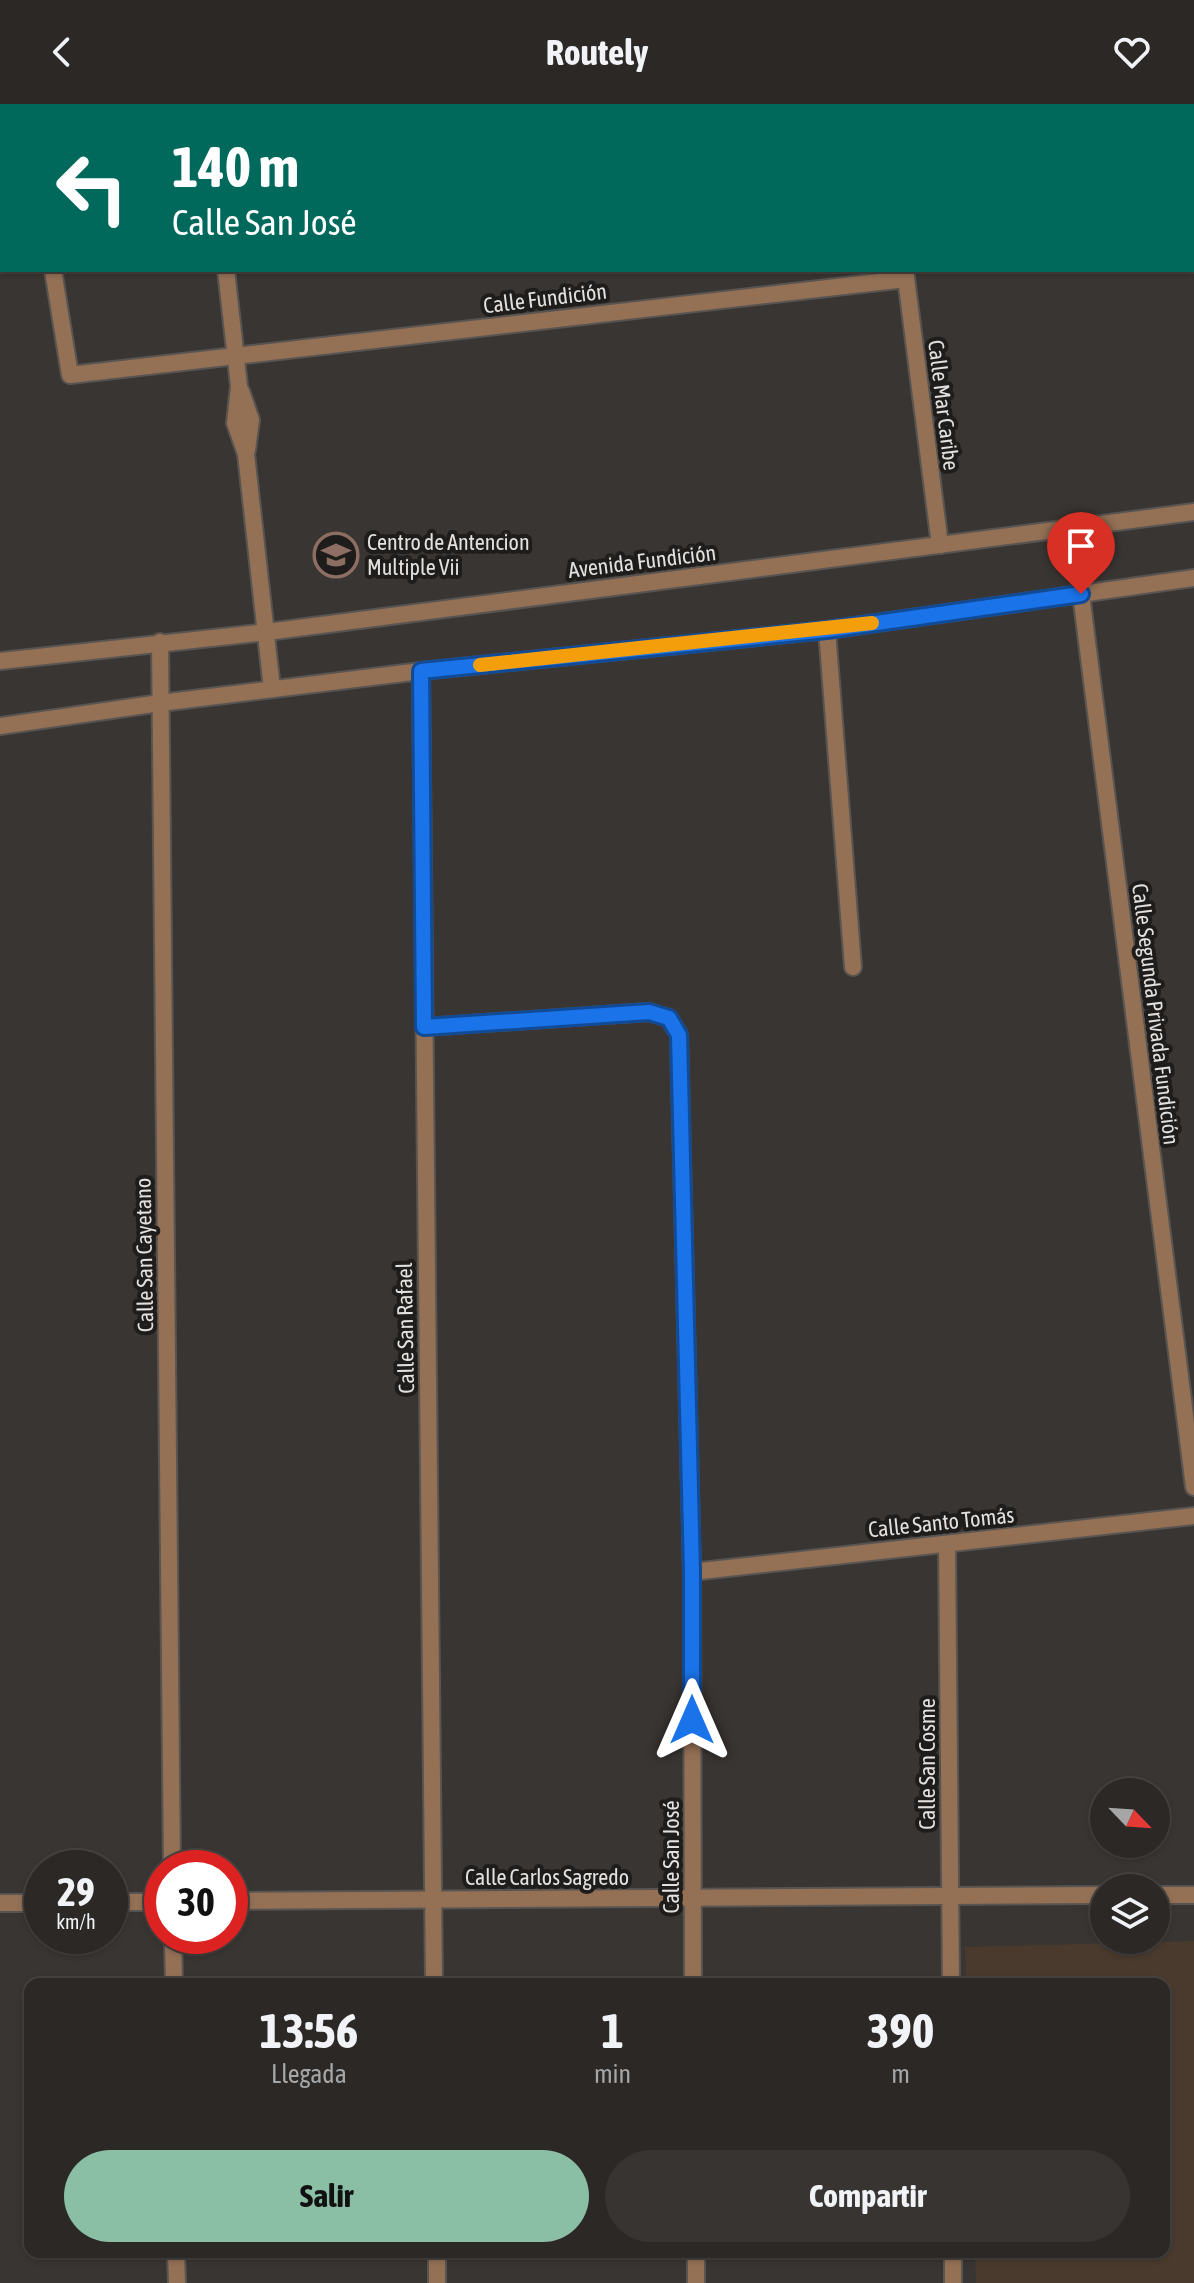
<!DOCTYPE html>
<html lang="es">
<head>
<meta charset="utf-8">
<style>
  body { margin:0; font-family:"Asap Condensed",sans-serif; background:#373432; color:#f1f3f6; height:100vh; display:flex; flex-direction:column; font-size:30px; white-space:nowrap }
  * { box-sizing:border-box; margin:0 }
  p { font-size:26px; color:#a6a6a7 }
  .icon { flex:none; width:44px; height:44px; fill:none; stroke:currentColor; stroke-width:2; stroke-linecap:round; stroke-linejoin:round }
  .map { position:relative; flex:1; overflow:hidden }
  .drawer { position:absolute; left:24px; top:1874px; width:1146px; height:280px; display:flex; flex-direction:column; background:#2b2826; border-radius:16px; box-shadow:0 2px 6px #0004,0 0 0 2px #474443 }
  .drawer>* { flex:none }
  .hud { position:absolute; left:0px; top:0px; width:1194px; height:168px; box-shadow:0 2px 6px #0004,0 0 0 2px #474443; background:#00695c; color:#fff; overflow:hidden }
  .needle { width:52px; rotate:115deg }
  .tools { position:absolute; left:1090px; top:1674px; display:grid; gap:16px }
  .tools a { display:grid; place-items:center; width:80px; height:80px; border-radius:50%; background:#2b2826; box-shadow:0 2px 6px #0004,0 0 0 2px #474443; font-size:40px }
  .speed { position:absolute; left:24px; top:1746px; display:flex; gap:16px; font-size:40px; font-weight:700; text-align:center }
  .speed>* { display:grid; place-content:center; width:104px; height:104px; border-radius:50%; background:#2b2826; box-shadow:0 2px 6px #0004,0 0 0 2px #474443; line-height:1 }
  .speed small { font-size:20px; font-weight:400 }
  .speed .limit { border:12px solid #d22; background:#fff; color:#111 }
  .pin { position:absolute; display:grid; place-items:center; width:68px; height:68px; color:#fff; margin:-82px -34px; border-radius:50% 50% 50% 0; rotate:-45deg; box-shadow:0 0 8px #0007 }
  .pin .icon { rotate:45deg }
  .me { position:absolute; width:88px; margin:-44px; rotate:0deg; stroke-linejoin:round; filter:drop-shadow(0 0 6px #0008) }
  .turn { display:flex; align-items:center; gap:28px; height:168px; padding:0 40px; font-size:36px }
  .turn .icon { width:104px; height:104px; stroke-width:2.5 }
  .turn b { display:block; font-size:56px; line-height:68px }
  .eta { display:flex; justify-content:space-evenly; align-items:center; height:136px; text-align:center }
  .eta b { font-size:48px; font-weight:700; line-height:56px }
  .primary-button { display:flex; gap:16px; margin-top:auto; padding:16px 40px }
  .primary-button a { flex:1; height:92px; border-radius:48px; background:#8abfa5; color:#111; font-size:32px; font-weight:700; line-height:92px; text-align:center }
  .primary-button a+a { background:#373432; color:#f1f3f6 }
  header { display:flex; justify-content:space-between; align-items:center; height:104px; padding:0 40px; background:#2b2826; font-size:36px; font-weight:700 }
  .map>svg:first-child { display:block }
  .education { fill:#493a2d }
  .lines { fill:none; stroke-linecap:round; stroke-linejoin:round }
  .service-casing { stroke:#585451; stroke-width:20 }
  .minor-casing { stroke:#585451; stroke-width:20 }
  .tertiary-casing { stroke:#585451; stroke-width:20 }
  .service { stroke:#947055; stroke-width:16 }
  .minor { stroke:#947055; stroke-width:16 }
  .tertiary { stroke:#947055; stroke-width:16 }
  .route-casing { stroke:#114b97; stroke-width:20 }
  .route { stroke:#1a73e8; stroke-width:14 }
  .slow { stroke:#f59e0b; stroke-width:14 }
  .labels { text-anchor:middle; stroke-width:8; stroke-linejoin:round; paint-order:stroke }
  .street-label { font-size:22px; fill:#e3e0de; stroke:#1f1d1b }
  .poi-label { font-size:22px; fill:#e3e0de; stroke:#1f1d1b; text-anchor:start }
</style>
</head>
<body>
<header><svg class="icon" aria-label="back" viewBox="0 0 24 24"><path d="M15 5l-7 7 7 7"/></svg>Routely<svg class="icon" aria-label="heart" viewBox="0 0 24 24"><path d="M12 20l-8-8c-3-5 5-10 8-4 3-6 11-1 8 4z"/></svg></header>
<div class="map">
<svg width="1194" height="2179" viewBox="0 0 1194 2179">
  <rect width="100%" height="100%" fill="#393532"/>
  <polygon class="education" points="1194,1837 1194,2179 976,2179 975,2148 1164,2148 1164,1880 966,1880 965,1843"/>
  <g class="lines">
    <g class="service-casing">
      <polyline id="service" points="827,526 853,863"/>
    </g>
    <g class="minor-casing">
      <g id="minor">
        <polyline points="207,0 207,2"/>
        <polyline points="503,0 504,2"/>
        <polyline points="884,0 884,2"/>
        <polyline points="53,166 70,271 906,175"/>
        <polyline points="226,166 239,282 235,319 246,350 272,585"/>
        <polyline points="905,166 940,441"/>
        <polyline points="241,287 251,316 247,346"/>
        <polyline points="1081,490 1194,1383"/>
        <polyline points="160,538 172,1764"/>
        <polyline points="421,567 434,1880"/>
        <polyline points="424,923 649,908 669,914 679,931 692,1468 693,1880"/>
        <polyline points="947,1440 951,1880"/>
        <polyline points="692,1468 1194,1412"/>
        <polyline points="1156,1791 1194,1791"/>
        <polyline points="230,1797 1104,1791"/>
        <polyline points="110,1798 162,1798"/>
        <polyline points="0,1799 42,1799"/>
        <polyline points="173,1832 174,1880"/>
        <polyline points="176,2148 177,2179"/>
        <polyline points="437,2148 437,2179"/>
        <polyline points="696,2148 696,2179"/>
        <polyline points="953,2148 953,2179"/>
      </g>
    </g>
    <g class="tertiary-casing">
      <g id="tertiary">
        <polyline points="0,557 267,528 1194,408"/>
        <polyline points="0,622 160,599 421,567 827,526 1194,474"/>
      </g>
    </g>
    <use href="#service" class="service"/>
    <use href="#minor" class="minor"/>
    <use href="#tertiary" class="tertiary"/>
  </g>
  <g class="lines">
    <g class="route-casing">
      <polyline id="route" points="692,1616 692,1468 679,931 669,914 649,908 424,923 421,567 827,526 1081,490"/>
    </g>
    <use href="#route" class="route"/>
    <polyline class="slow" points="480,561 872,519"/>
  </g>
  <defs>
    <g id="school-ring" transform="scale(2.3)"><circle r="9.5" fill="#1f1d1b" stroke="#8d6e63" stroke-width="1.5"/><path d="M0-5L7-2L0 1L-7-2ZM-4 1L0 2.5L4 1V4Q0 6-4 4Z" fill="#8d6e63"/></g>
  </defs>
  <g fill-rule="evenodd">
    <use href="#school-ring" x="336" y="451"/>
  </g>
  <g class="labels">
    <g class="street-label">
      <text transform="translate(545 194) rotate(-7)" y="8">Calle Fundición</text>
      <text transform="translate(944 301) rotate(83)" y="8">Calle Mar Caribe</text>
      <text transform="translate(642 457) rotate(-7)" y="8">Avenida Fundición</text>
      <text transform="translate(1156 910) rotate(83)" y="8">Calle Segunda Privada Fundición</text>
      <text transform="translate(144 1151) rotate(-91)" y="8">Calle San Cayetano</text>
      <text transform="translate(405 1224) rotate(-91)" y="8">Calle San Rafael</text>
      <text transform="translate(941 1418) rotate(-6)" y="8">Calle Santo Tomás</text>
      <text transform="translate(927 1660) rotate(-90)" y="8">Calle San Cosme</text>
      <text transform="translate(671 1753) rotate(-90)" y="8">Calle San José</text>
      <text x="547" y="1781">Calle Carlos Sagredo</text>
    </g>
    <g class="poi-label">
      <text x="367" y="446">Centro de Antencion<tspan x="367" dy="25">Multiple Vii</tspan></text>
    </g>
  </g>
</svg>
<div class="tools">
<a><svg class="needle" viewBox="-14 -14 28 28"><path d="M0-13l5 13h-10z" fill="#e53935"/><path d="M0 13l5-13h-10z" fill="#a6a6a7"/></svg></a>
<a><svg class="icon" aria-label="layers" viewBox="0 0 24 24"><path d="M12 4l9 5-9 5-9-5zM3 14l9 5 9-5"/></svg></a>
</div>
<div class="speed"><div>29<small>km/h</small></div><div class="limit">30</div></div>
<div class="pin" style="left:1081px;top:490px;background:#d93025"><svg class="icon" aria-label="arrive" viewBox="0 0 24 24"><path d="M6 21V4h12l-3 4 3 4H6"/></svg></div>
<svg class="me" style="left:692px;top:1616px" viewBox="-20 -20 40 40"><path d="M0-17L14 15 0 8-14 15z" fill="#1a73e8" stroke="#fff" stroke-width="4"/></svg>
<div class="hud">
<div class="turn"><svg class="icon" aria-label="left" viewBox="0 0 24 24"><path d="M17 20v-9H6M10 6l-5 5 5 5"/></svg><div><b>140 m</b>Calle San José</div></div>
</div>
<section class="drawer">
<div class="eta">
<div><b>13:56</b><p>Llegada</p></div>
<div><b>1</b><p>min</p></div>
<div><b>390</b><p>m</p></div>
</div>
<div class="primary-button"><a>Salir</a><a>Compartir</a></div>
</section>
</div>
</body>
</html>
